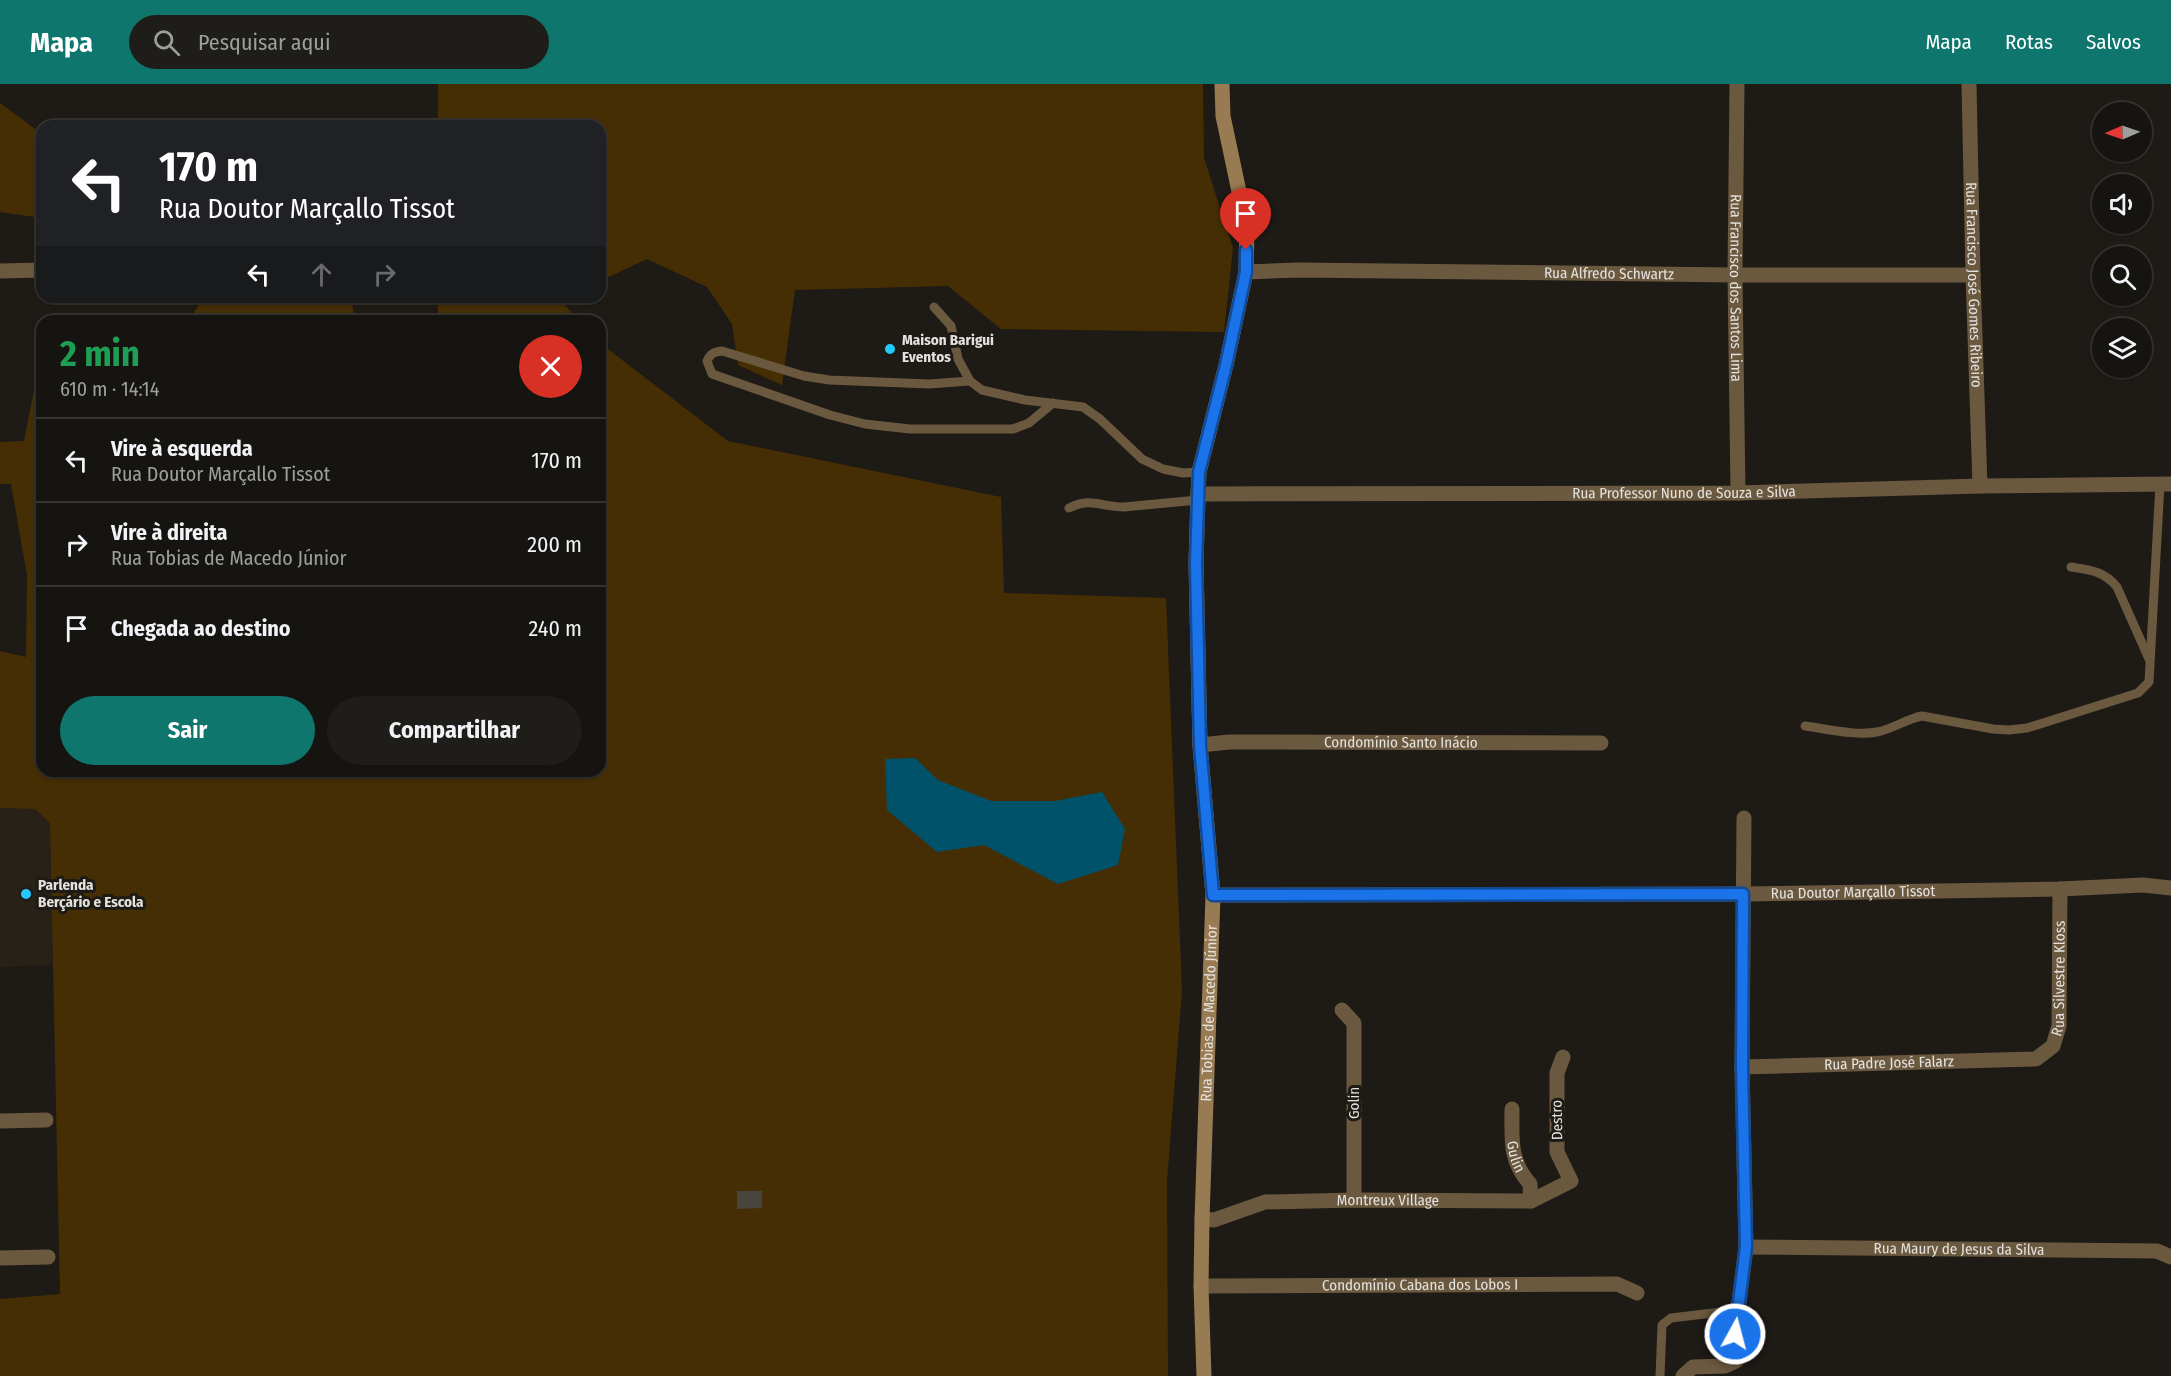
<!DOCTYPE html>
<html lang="pt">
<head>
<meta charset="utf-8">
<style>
  body { margin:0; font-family:"Fira Sans Condensed",sans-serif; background:#1f1d19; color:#f1f3f6; height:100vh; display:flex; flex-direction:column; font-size:22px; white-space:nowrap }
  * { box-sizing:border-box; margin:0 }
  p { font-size:20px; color:#9e9e9f }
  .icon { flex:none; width:33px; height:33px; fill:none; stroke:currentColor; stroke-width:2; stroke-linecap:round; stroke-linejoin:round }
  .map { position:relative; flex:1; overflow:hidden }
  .panel { position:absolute; left:36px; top:231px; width:570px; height:462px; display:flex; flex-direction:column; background:#161410; border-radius:18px; box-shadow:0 2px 4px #0004,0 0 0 2px #353330 }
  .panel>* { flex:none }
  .hud { position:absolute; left:36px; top:36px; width:570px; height:183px; border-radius:18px; box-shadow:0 2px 4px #0004,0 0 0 2px #353330; background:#202124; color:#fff; overflow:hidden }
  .needle { width:39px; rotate:268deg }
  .controls { position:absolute; left:2092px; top:18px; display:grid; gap:12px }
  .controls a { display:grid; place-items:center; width:60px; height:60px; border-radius:50%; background:#161410; box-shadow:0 2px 4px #0004,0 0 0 2px #353330; font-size:30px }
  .pin { position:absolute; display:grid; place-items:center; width:51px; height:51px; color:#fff; margin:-62px -26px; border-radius:50% 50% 50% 0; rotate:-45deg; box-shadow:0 0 6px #0007 }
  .pin .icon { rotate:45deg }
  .me { position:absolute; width:66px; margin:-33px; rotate:7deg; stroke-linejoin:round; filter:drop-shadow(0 0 4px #0008) }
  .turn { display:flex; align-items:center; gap:21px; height:126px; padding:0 24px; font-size:27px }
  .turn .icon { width:78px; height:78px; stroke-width:2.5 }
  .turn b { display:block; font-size:42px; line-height:51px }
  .lanes { display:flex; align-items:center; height:57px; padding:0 24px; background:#0003; justify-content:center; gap:30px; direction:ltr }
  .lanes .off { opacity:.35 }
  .round { display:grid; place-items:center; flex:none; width:63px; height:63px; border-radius:32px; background:#1f1d19 }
  .headline { display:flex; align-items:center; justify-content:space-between; height:102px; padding:0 24px }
  h1 { font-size:36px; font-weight:700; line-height:45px; color:#1e9e55 }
  .cta { display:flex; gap:12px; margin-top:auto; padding:12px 24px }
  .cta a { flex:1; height:69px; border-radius:36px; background:#0f766e; color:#fff; font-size:24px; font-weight:700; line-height:69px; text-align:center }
  .cta a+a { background:#1f1d19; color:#f1f3f6 }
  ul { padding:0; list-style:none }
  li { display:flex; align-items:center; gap:18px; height:84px; padding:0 24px; border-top:2px solid #353330 }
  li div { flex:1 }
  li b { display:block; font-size:22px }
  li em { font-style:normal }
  header { display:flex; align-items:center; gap:36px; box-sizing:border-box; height:84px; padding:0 30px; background:#0f766e; color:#fff }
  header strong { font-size:28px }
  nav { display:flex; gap:33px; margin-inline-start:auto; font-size:21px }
  .search { width:420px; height:54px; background:#1f1d19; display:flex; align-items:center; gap:15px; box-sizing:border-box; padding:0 21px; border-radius:33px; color:#9e9e9f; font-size:22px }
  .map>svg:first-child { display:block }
  .built { fill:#282117 }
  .green { fill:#462e04 }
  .water { fill:#00526b }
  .building { fill:#48443e }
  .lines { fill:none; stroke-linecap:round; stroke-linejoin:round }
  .lane { stroke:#6a583f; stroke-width:9 }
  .street { stroke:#6a583f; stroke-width:15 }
  .secondary { stroke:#987b52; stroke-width:15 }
  .route-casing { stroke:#114b97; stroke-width:15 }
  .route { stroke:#1a73e8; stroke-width:10 }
  .poi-dot { fill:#23c9fe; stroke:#1e1a15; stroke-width:2 }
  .labels { text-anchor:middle; stroke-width:6; stroke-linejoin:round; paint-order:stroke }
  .street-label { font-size:15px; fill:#e4e2de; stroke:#1e1a15 }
  .poi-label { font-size:15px; font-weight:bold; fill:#e4e2de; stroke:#1e1a15; text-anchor:start }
</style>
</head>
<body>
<header>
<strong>Mapa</strong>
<div class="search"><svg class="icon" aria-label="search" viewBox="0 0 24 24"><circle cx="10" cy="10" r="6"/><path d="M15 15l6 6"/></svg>Pesquisar aqui</div>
<nav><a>Mapa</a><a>Rotas</a><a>Salvos</a></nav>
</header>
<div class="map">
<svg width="2171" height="1292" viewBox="0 0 2171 1292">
  <rect width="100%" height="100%" fill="#1e1a15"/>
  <polygon class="built" points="0,724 35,725 50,739 53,881 0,883"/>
  <g class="green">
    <polygon points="438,0 1203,0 1204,74 1233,164 1224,248 1001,245 948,202 795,206 782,301 738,281 732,240 707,203 647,175 600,197 600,42 438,42"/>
    <polygon points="0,19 42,50 42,134 0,128"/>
    <polygon points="203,213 351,213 355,237 189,237"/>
    <polygon points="438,213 565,213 561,216 578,237 438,237"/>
    <polygon points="600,259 728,357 1001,413 1004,509 1166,514 1182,907 1167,1097 1168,1292 0,1292 0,1215 60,1210 50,739 35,725 0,724 0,567 26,573 27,491 11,400 0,400 0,358 24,357 39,280 42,280 42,687 600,687"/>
  </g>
  <polygon class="water" points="915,674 938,696 991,717 1055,717 1102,708 1125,745 1118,781 1058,800 984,761 937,768 887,726 885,675"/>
  <polygon class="building" points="737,1107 762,1107 762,1124 737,1125"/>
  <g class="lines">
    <g class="lane">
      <polyline points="934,223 951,242 958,275 970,297 982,306 1025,316 1083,323 1100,335 1142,375 1163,385 1183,389 1199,388"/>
      <path d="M970,297l-41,3 -100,-4 -25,-4 -82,-25c-7,1 -12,2 -15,10l5,13 118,41 35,9 45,5h103l16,-6 24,-20"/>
      <path d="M1069,424c23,-11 31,-1 55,-1l74,-7"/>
      <path d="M2071,483c19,3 33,4 46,20l32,72"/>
      <path d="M1805,642c23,3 50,10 72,6 16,-3 29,-13 45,-16l71,13 16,1 18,-2 111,-35 11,-11 11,-198"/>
      <polyline points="1660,1292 1662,1241 1671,1234 1738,1226"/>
    </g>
    <g class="street">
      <path id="s1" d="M1737,0l-2,191 3,218"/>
      <path id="s2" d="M1969,0l4,191 7,211"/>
      <polyline points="0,187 42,186"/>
      <path id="s3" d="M1246,188l52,-2 437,5h238"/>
      <path id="s4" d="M1198,410l540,-1 242,-7 191,-2"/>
      <path id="s5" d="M1200,661l29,-3 372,1"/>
      <path id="s6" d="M1213,811l530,-1 317,-5 83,-4 28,3"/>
      <polyline points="1342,926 1354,939 1354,1116"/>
      <path id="s7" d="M1742,983l294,-8 17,-13 6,-20 1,-137"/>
      <path id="s8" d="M1512,1025c0,30 -3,51 18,75l1,17"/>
      <polyline points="0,1037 46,1036"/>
      <path id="s9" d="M1202,1135l12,1 51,-18 89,-2 177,1 40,-20 -14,-29v-79l6,-16"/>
      <path id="s10" d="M1746,1163l411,4 14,6"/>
      <polyline points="0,1174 48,1173"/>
      <path id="s11" d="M1201,1202l416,-2 20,9"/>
      <polyline points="1683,1292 1693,1283 1725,1282 1736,1277 1735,1250 1746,1163 1742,983 1744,734"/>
    </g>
    <path class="secondary" id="s12" d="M1204,1292l-3,-90 1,-67 11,-324 -13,-150 -4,-182 2,-69 1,-22 27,-107 20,-93 1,-43 -24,-113 -1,-32"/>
  </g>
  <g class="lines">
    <g class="route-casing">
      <polyline id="route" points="1246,166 1246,188 1226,281 1199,388 1196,479 1200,661 1213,811 1743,810 1742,983 1746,1163 1735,1250"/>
    </g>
    <use href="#route" class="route"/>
  </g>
  <g class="poi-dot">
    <circle cx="890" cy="265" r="6"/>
    <circle cx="26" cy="810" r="6"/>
  </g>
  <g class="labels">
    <g class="street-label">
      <text dy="5" stroke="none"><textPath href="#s3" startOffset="363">Rua Alfredo Schwartz</textPath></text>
      <text dy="5" stroke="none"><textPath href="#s2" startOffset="201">Rua Francisco José Gomes Ribeiro</textPath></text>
      <text dy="5" stroke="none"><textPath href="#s1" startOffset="204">Rua Francisco dos Santos Lima</textPath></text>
      <text dy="5" stroke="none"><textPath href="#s4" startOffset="486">Rua Professor Nuno de Souza e Silva</textPath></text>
      <text dy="5" stroke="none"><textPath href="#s5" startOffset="201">Condomínio Santo Inácio</textPath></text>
      <text dy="5" stroke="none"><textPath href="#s6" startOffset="640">Rua Doutor Marçallo Tissot</textPath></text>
      <text dy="5" stroke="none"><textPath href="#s7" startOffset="384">Rua Silvestre Kloss</textPath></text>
      <text dy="5" stroke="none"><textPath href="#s12" startOffset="363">Rua Tobias de Macedo Júnior</textPath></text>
      <text dy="5" stroke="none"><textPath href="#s7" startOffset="147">Rua Padre José Falarz</textPath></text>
      <text transform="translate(1354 1019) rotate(-90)" y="5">Golin</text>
      <text transform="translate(1557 1036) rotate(-91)" y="5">Destro</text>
      <text dy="5" stroke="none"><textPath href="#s8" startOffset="48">Gulin</textPath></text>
      <text dy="5" stroke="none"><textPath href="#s9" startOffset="189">Montreux Village</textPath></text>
      <text dy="5" stroke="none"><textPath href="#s10" startOffset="213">Rua Maury de Jesus da Silva</textPath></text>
      <text dy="5" stroke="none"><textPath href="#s11" startOffset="219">Condomínio Cabana dos Lobos I</textPath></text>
    </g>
    <g class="poi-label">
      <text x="902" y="261">Maison Barigui<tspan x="902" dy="17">Eventos</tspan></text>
      <text x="38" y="806">Parlenda<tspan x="38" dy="17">Berçário e Escola</tspan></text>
    </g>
  </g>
</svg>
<div class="controls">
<a><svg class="needle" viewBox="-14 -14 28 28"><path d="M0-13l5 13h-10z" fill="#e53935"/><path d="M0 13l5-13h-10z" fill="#9e9e9f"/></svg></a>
<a><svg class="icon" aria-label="sound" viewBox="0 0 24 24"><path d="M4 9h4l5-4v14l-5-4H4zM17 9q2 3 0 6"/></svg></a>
<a><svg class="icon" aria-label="search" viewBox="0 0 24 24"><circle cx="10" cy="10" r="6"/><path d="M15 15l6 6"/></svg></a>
<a><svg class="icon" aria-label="layers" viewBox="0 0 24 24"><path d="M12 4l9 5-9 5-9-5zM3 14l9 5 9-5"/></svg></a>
</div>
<div class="pin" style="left:1246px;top:166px;background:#d93025"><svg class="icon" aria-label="arrive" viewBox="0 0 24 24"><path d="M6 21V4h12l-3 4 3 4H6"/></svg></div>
<svg class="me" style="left:1735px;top:1250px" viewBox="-20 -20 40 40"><circle r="17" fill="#1a73e8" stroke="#fff" stroke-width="3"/><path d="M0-11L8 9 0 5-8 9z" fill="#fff"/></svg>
<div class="hud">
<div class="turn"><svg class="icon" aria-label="left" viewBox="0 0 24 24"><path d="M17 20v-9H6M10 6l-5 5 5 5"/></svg><div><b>170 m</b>Rua Doutor Marçallo Tissot</div></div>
<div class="lanes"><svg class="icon" aria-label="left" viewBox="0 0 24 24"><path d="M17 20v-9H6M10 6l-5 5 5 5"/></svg><svg class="icon off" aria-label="ahead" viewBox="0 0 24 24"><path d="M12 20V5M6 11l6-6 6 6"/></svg><svg class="icon off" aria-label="right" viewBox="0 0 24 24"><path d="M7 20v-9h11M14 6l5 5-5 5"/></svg></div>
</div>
<section class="panel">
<div class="headline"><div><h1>2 min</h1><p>610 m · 14:14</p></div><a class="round" style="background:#d93025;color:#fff"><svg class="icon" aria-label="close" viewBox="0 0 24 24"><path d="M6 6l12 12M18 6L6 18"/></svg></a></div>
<ul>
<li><svg class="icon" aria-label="left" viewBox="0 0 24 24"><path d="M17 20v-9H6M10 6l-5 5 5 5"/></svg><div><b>Vire à esquerda</b><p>Rua Doutor Marçallo Tissot</p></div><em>170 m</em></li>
<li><svg class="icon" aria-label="right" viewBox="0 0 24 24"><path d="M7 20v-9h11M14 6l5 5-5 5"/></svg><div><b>Vire à direita</b><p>Rua Tobias de Macedo Júnior</p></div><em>200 m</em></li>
<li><svg class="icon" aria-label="arrive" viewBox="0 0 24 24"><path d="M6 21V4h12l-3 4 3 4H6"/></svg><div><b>Chegada ao destino</b></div><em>240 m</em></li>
</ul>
<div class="cta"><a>Sair</a><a>Compartilhar</a></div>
</section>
</div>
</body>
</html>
